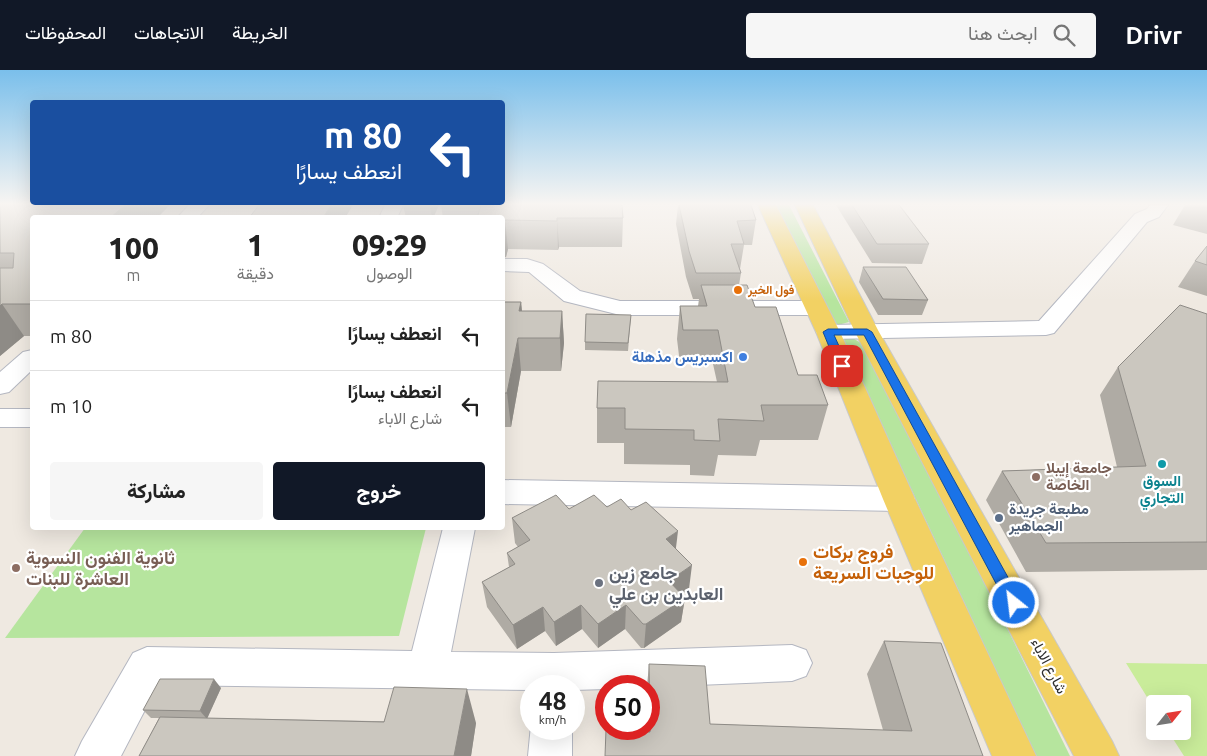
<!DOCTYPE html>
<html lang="ar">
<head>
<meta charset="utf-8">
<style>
  body { margin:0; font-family:Ubuntu,Vazirmatn,sans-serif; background:#f6f6f6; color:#222; direction:rtl; height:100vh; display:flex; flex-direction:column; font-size:19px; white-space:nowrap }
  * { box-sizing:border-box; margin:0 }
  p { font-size:16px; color:#767676 }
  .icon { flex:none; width:28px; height:28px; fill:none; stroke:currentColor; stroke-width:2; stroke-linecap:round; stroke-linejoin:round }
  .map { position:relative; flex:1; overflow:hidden; direction:ltr }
  .drawer { position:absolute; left:30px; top:145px; width:475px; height:315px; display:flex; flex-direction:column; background:#fff; border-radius:5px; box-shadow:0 5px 20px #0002; direction:rtl }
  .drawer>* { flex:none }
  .hud { position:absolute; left:30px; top:30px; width:475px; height:105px; border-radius:5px; box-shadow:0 5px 20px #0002; direction:rtl; background:#1a4fa0; color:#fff; overflow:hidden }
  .needle { width:32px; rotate:60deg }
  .fabs { position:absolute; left:1146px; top:625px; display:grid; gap:10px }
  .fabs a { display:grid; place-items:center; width:45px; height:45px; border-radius:5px; background:#fff; box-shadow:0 5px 20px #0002; font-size:25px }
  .speed { position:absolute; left:520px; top:605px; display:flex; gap:10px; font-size:25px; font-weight:700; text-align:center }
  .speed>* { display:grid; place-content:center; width:65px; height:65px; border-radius:50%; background:#fff; box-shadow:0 5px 20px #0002; line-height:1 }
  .speed small { font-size:12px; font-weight:400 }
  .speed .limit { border:8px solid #d22; background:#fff; color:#111 }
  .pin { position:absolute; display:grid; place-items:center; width:42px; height:42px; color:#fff; margin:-21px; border-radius:10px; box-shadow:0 2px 8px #0006 }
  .me { position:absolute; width:55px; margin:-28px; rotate:331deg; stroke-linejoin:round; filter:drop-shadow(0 0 4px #0008) }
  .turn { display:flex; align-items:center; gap:18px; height:105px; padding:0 20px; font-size:22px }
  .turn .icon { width:65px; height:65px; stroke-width:2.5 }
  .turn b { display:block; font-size:35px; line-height:42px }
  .eta { display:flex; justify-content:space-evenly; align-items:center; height:85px; text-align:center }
  .eta b { font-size:30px; font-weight:800; line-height:35px }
  .primary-button { display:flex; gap:10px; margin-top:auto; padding:10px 20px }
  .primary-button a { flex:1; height:58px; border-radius:5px; background:#111827; color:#fff; font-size:20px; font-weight:800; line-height:58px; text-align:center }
  .primary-button a+a { background:#f6f6f6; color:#222 }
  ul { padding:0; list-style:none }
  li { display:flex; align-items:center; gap:15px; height:70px; padding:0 20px; border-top:1px solid #e0e0e0 }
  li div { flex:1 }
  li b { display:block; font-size:19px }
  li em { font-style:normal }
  header { display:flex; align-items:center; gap:30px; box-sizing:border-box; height:70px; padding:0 25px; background:#111827; color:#fff }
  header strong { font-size:24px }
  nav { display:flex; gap:28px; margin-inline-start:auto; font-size:18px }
  .search { width:350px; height:45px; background:#f6f6f6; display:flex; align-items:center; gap:12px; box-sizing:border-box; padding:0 18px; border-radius:5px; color:#767676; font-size:19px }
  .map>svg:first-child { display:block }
  .green { fill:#b6e59e }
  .pitch { fill:#c9ec9a }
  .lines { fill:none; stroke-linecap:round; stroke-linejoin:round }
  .minor-casing { stroke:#b4b7c1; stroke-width:2 }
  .major-casing { stroke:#c9c9c9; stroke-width:2 }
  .minor { fill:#fff; fill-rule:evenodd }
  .major { fill:#f2d163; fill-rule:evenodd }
  .wall { fill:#afaba4 }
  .shaded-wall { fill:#8e8b86 }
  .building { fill:#cbc7bf; stroke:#8e8b86 }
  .route { fill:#1a73e8; stroke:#114b97 }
  .food-dot { fill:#e8710a; stroke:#fff; stroke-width:2 }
  .shop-dot { fill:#3f7fe0; stroke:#fff; stroke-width:2 }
  .culture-dot { fill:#0f9aa8; stroke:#fff; stroke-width:2 }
  .education-dot { fill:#8d6e63; stroke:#fff; stroke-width:2 }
  .service-dot { fill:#5c6f8a; stroke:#fff; stroke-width:2 }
  .worship-dot { fill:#6b7280; stroke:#fff; stroke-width:2 }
  .labels { text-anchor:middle; stroke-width:4.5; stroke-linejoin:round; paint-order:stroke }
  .far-food-label { font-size:12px; font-weight:bold; fill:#c56008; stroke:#fff; text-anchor:start }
  .shop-label { font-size:15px; font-weight:bold; fill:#366cbe; stroke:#fff; text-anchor:end }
  .education-label { font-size:15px; font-weight:bold; fill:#785e54; stroke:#fff; text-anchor:start }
  .culture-label { font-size:15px; font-weight:bold; fill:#0d838f; stroke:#fff }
  .service-label { font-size:15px; font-weight:bold; fill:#4e5e75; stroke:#fff; text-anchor:start }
  .street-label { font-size:15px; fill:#2e2e2e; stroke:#fff }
  .near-food-label { font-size:18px; font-weight:bold; fill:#c56008; stroke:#fff; text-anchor:start }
  .near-education-label { font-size:18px; font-weight:bold; fill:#785e54; stroke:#fff; text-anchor:start }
  .near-worship-label { font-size:18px; font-weight:bold; fill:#5b616d; stroke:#fff; text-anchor:start }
</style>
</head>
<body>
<header>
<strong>Drivr</strong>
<div class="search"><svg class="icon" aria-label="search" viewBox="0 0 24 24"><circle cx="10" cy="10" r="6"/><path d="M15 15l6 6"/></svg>ابحث هنا</div>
<nav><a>الخريطة</a><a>الاتجاهات</a><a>المحفوظات</a></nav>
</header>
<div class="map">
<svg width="1207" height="686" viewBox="0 0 1207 686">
  <rect width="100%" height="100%" fill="#efe9e1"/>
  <g class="green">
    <polygon points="776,135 789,135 849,252 838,255 829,249"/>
    <polygon points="849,266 861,273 976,495 1070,686 1036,686 841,269"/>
    <polygon points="85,458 426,458 399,566 5,568"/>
  </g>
  <polygon class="pitch" points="1126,593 1207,594 1207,686 1184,686 1168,661 1182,661 1182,634 1155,634 1155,640"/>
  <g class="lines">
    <g class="minor-casing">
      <g id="minor">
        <polygon points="189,135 209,135 197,148 177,148"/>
        <polygon points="385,135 403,135 397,148 379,148"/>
        <polygon points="1150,135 1168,135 1159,147 1147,152 1054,263 1046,265 828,269 820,267 816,262 820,257 828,255 1039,251 1135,144 1147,139"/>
        <polygon points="502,189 527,189 543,194 580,221 620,231 815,231 823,233 826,238 823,243 815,245 620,245 564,231 529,202 502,201"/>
        <polygon points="32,280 32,300 9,322 0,324 0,302 23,282"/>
        <rect x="0" y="339" width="32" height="18"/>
        <polygon points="502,410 899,417 910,421 915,429 910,437 899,441 502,434"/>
        <polygon points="443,458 475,458 451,582 554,583 792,575 806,580 812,593 806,606 792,611 649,617 606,616 606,619 574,620 574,616 531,616 531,620 158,615 121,686 75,686 82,671 133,583 147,577 412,581"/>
        <polygon points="531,655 531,659 572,659 572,686 528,686"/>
      </g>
    </g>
    <g class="major-casing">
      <g id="major">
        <polygon points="758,135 776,135 840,262 915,429 1036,686 992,686 883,429 816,262"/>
        <polygon points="795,135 813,135 879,262 1112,671 1119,686 1074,686 855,262"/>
      </g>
    </g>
    <use href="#minor" class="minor"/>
    <use href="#major" class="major"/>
  </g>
  <g class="wall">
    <polygon points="0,135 32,148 32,266 24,266 0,286"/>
    <polygon points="403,135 439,135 433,148 406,148"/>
    <polygon points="441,135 622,135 623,148 622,177 559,177 558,180 508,179 506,187 502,148 443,148"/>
    <polygon points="678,135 751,135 756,150 752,175 744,175 740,199 741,203 739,215 755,237 798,305 828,335 818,370 760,370 756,386 718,385 714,406 690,405 690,395 624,394 624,373 597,373 597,338 717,312 713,294 680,294 677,269 680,236 698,236 699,229 693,229 686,207 676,154"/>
    <polygon points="836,135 900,135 929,174 922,194 872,193"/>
    <polygon points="1185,135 1207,135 1207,164 1173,155"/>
    <polygon points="1207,176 1207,226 1178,217 1195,191"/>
    <polygon points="863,197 928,230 922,245 878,245 859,212"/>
    <polygon points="502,232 521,232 522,241 562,241 564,273 561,301 521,301 511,357 502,357"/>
    <polygon points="1207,244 1207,500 1026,502 986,430 1002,401 1117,397 1100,325 1118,297"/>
    <polygon points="631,245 628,281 585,280 585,272"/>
    <polygon points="607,437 631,440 676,478 689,519 682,524 685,528 681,552 644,578 641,578 625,559 598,578 582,559 556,576 545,561 517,579 487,537 482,512 509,497 507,483 518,477 515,473 512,448 569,439"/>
    <polygon points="884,571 983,686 646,662 646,659 649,659 649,616 647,616 649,594 710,654 883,660 867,604"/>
    <polygon points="221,618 207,648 476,653 471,686 139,686 159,648 151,648 143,640"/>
  </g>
  <g class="shaded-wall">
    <polygon points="125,135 170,135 157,148 110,148"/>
    <polygon points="331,135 353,135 345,148 323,148"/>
    <polygon points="430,135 439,135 433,148 432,148"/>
    <polygon points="557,148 559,177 558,180 557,151"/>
    <polygon points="505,150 508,179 506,187 502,188 502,158"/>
    <polygon points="521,232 524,263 519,241"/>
    <polygon points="2,234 24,266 0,286 0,236"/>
    <polygon points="562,241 564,273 561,301 560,268"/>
    <polygon points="518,268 521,301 511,357 507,323"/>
    <polygon points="678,461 675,486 666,469"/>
    <polygon points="692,495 689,519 666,535 669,511"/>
    <polygon points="685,528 681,552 644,578 646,554"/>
    <polygon points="581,535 582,559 556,576 554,552"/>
    <polygon points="626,535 625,559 598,578 598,554"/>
    <polygon points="543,537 545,561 517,579 513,555"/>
    <polygon points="214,609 221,618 207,649 200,641"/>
    <polygon points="467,619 476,653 471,686 454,686"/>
  </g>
  <g class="building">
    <polygon points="0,135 125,135 110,148 32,148 32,234 2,234 0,236 0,198 13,198 14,183 0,183"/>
    <polygon points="259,135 331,135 323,148 249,148"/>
    <polygon points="481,135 622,135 623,148 557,148 557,151 505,150 502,158 502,148 477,148"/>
    <polygon points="679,135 751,135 756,150 737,151 744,174 731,174 741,203 696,203 689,181"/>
    <polygon points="852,135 899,135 929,174 877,174"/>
    <polygon points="1207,176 1207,195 1195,191"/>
    <polygon points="863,197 906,197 928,230 883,229"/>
    <polygon points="701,215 747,215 755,237 776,237 798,305 817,305 828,335 761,335 764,351 718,349 720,371 694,370 694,360 625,359 625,338 597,338 598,311 728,312 718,260 683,260 680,236 707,236"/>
    <polygon points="502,232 521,232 519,241 562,241 560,268 518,268 507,323 502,323"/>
    <polygon points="1180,235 1207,244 1207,472 1046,473 1002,401 1146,396 1118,297"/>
    <polygon points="586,244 631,245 628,273 585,272"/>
    <polygon points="556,425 569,439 594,425 607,437 621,429 631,440 646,432 678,461 666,469 692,495 669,511 685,528 646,554 643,554 626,535 598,554 581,535 554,552 543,537 513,555 482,512 515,494 507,483 530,470 512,448"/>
    <polygon points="884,571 941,573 983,686 605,686 606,660 650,662 649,594 705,596 710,654 912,661"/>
    <polygon points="160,609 214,609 200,641 143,640"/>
    <polygon points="394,617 467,619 454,686 139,686 160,647 384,652"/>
  </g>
  <linearGradient id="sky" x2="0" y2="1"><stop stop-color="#7abfeb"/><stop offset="0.58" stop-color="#f8f5f2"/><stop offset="1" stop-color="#f8f5f2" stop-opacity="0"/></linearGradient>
  <rect width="1207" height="231" fill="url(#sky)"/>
  <polygon class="route" points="828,259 867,259 872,262 1020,529 1022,533 1020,538 1014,540 1009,538 864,265 834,265 848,296 842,299 837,296 823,262"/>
  <g class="food-dot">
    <circle cx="738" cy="220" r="5"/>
    <circle cx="803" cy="492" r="5"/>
  </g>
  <circle class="shop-dot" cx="743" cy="287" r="5"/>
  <circle class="culture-dot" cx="1162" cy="394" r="5"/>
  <g class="education-dot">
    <circle cx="1036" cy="407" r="5"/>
    <circle cx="16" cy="498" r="5"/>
  </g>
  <circle class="service-dot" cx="999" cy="448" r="5"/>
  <circle class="worship-dot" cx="599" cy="513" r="5"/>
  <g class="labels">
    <g class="far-food-label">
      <text x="748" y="224">فول الخير</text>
    </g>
    <g class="shop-label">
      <text x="733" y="292">اكسبريس مذهلة</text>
    </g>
    <g class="education-label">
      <text x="1046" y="403">جامعة إيبلا<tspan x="1046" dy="17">الخاصة</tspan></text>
    </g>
    <g class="culture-label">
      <text x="1162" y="416">السوق<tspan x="1162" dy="17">التجاري</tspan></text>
    </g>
    <g class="service-label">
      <text x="1009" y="444">مطبعة جريدة<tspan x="1009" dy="17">الجماهير</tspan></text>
    </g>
    <g class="street-label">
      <text transform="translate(1049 596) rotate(62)" y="5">شارع الاباء</text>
    </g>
    <g class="near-food-label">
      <text x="813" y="488">فروج بركات<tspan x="813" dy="21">للوجبات السريعة</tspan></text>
    </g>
    <g class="near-education-label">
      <text x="26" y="494">ثانوية الفنون النسوية<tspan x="26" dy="21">العاشرة للبنات</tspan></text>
    </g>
    <g class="near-worship-label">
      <text x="609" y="509">جامع زين<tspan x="609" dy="21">العابدين بن علي</tspan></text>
    </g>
  </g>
</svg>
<div class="fabs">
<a><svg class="needle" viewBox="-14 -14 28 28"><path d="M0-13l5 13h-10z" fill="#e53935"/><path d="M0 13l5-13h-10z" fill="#767676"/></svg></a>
</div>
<div class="speed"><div>48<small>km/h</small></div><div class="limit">50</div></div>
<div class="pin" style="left:842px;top:296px;background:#d93025"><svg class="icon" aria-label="arrive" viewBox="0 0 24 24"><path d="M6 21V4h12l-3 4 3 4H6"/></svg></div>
<svg class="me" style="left:1014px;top:533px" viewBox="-20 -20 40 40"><circle r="17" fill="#1a73e8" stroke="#fff" stroke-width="3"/><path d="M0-11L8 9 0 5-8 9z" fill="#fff"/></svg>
<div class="hud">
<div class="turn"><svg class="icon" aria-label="left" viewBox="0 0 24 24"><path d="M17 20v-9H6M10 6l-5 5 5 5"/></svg><div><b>80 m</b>انعطف يسارًا</div></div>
</div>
<section class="drawer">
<div class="eta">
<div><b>09:29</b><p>الوصول</p></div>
<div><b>1</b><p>دقيقة</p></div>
<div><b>100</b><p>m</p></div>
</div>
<ul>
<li><svg class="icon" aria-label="left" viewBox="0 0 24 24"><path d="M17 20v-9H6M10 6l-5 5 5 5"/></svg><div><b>انعطف يسارًا</b></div><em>80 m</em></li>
<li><svg class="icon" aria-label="left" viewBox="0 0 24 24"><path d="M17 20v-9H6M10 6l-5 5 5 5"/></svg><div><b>انعطف يسارًا</b><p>شارع الاباء</p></div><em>10 m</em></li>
</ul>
<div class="primary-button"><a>خروج</a><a>مشاركة</a></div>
</section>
</div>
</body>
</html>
